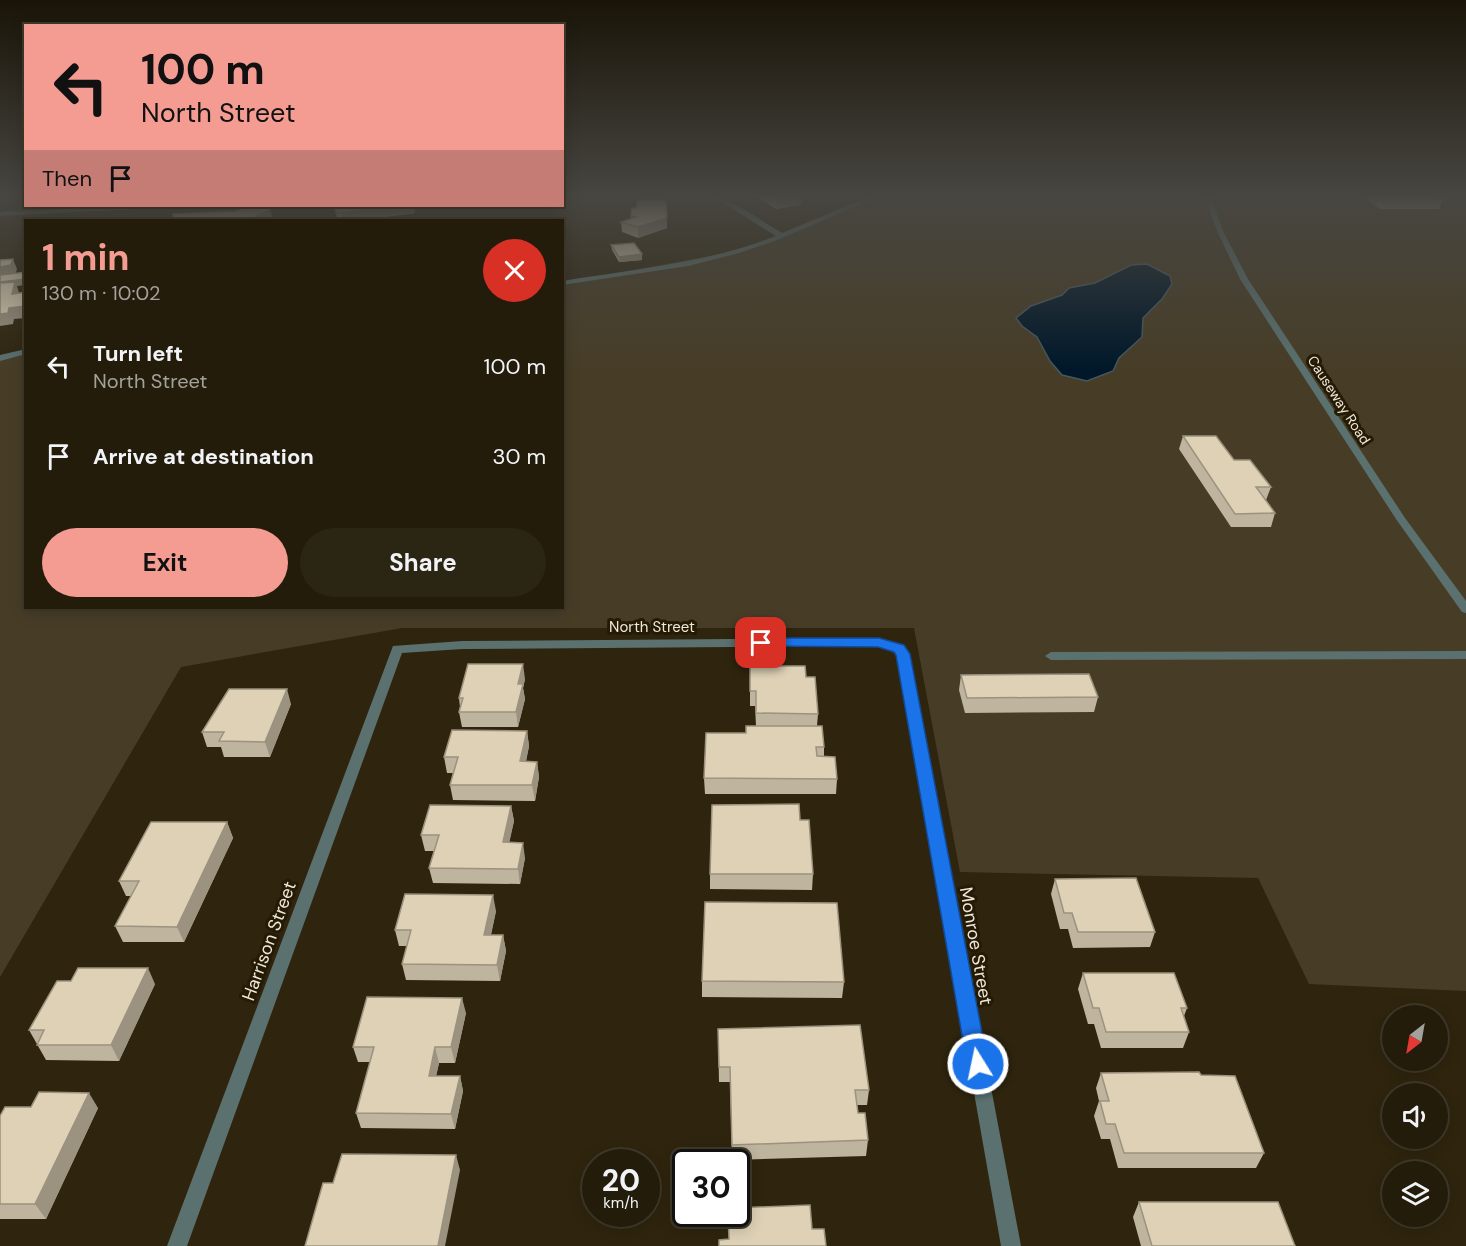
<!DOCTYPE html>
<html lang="en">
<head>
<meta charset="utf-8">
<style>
  body { margin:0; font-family:"DM Sans",sans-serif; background:#2b2513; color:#f1f3f6; height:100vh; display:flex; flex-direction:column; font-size:22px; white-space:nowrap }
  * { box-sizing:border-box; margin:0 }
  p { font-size:20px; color:#a3a19c }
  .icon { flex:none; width:33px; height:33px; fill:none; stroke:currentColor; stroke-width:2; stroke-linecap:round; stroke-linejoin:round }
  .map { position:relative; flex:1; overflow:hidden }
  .sheet { position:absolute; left:24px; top:219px; width:540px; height:390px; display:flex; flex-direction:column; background:#231c0a; border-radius:0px; box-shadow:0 3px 15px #0003,0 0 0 2px #403a2b }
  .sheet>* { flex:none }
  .hud { position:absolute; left:24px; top:24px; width:540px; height:183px; border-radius:0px; box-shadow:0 3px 15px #0003,0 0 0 2px #403a2b; background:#f59c92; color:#111; overflow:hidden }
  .needle { width:39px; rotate:211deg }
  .controls { position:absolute; left:1382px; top:1005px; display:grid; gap:12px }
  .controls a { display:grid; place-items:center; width:66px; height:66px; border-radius:50%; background:#231c0a; box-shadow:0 3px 15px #0003,0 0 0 2px #403a2b; font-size:30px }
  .speed { position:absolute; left:582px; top:1149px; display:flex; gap:12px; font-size:30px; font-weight:700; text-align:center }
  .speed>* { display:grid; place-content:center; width:78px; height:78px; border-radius:50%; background:#231c0a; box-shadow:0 3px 15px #0003,0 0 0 2px #403a2b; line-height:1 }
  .speed small { font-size:15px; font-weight:400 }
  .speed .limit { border:3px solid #111; border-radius:9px; background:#fff; color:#111 }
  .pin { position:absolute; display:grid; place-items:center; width:51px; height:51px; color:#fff; margin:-26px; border-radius:12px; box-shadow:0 3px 9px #0006 }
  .me { position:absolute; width:66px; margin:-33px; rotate:350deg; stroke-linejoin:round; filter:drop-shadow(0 0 4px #0008) }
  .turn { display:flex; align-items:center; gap:21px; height:126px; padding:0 18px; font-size:27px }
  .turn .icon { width:78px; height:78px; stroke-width:2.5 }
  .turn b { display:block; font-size:42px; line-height:51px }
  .then { display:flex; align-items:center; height:57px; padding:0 18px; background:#0003; gap:12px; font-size:22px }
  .round { display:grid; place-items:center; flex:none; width:63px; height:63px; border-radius:32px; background:#2b2513 }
  .headline { display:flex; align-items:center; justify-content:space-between; height:102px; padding:0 18px }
  h1 { font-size:36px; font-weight:700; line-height:45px; color:#f59c92 }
  .cta { display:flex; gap:12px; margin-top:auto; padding:12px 18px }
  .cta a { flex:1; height:69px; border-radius:36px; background:#f59c92; color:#111; font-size:24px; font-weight:700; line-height:69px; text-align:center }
  .cta a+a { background:#2b2513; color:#f1f3f6 }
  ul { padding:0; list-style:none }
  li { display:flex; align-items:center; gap:18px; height:90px; padding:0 18px }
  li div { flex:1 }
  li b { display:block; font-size:22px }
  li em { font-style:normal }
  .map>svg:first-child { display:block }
  .green { fill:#473d27 }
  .water { fill:#00182a; stroke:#48565f; stroke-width:1.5 }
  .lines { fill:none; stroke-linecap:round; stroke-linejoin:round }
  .service { fill:#5a716f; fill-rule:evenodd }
  .minor { fill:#5a716f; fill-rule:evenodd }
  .wall { fill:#bfb49d }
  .shaded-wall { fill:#9b927f }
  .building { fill:#ded1b6; stroke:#9b927f; stroke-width:1.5 }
  .route { fill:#1a73e8; stroke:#114b97; stroke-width:1.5 }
  .labels { text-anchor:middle; stroke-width:6; stroke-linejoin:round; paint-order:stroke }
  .far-street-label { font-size:14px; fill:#efe8da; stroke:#251b05 }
  .street-label { font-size:15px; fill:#efe8da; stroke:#251b05 }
  .near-street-label { font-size:18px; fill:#efe8da; stroke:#251b05 }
</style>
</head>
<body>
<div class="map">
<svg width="1466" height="1246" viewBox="0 0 1466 1246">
  <rect width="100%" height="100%" fill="#2f250e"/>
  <polygon class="green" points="879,196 1466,196 1466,991 1309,984 1258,878 960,872 914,628 402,628 181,667 0,977 0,357 25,351 26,608 562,608 563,283 736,251"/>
  <polygon class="water" points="1147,264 1170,276 1172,284 1162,299 1143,318 1142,337 1119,358 1113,371 1087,381 1062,375 1050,361 1037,337 1022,326 1016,318 1031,306 1062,295 1069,288 1095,283 1131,265"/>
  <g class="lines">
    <polygon class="service" points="1466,651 1466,659 1051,660 1045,656 1051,652"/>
    <g class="minor">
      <path d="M704,196c23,-2 57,25 78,37l79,-33 12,-4h8l-104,44 -38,13 -51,13 -126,19v-4c73,-12 146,-18 214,-45l-55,-34z"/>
      <polygon points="1204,196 1210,196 1224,233 1248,279 1405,518 1466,601 1466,613 1462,612 1396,519 1240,279 1218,233"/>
      <polygon points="130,206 161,206 158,208 0,216 0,212"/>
      <polygon points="26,349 26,354 0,361 0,355"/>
      <path d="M866,638c16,1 33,3 43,16l112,592h-20l-104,-591 -13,-8 -18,-1 -404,3 -60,4 -215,593h-20l226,-600 69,-5z"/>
    </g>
  </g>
  <g class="wall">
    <polygon points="755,196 802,196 801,205 776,209"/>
    <polygon points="1367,196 1444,196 1439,209 1380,209 1366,199"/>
    <polygon points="333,206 414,206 415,213 361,220 338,220"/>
    <polygon points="632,208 667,228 638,238 622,232 621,222 631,219"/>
    <polygon points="611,245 642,254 642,260 619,262 612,250"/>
    <polygon points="1183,436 1234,460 1271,487 1266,500 1275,513 1271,527 1231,527 1179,449"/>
    <polygon points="750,666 806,677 818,714 817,726 824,747 824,756 837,779 836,794 705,794 704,778 746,733 756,726 755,706 750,706"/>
    <polygon points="961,675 1098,697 1094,712 965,713 959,690"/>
    <polygon points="525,679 523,688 525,699 518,727 462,727 459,712 460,707 459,698"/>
    <polygon points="291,704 270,757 224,757 221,747 207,747 202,732"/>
    <polygon points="527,731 529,746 526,761 537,762 539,777 535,801 453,800 450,785 453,773 447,773 444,757"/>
    <polygon points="511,806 514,821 509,842 525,858 520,884 433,883 429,868 434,851 425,851 421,835"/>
    <polygon points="227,822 233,838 184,942 123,942 115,926 131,896 126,896 119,881"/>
    <polygon points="710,874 813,874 812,890 710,889"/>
    <polygon points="1055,879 1155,932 1150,947 1073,948 1068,929 1060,929 1051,894"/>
    <polygon points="496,911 491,935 503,935 506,951 500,981 406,980 402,964 407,946 399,946 395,930"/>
    <polygon points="1083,973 1187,1008 1184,1016 1189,1032 1183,1048 1101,1048 1094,1024 1088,1024 1078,989"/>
    <polygon points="702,981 844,982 842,998 702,997"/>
    <polygon points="155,984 119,1061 46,1060 29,1030"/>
    <polygon points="466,1013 455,1063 439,1063 436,1076 460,1076 463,1091 455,1129 361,1128 356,1113 370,1062 358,1062 353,1047"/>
    <polygon points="718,1029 869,1090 867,1105 857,1105 858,1113 868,1140 866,1156 732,1160 730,1082 719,1082"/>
    <polygon points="1101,1073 1201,1075 1264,1153 1256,1168 1118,1168 1110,1139 1101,1139 1094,1116 1099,1101 1096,1088"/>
    <polygon points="98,1108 46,1219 0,1219 0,1116"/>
    <polygon points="1139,1202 1295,1246 1296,1246 1141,1246 1133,1217"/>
  </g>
  <g class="shaded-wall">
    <polygon points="798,196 802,196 801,205 776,209 776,199"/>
    <polygon points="397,206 414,206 415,213 361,220 343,220 341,213"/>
    <polygon points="270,210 273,220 257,220 256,216"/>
    <polygon points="667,218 667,228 638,238 638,227"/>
    <polygon points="642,254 642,260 619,262 619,257"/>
    <polygon points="13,259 17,269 15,276 0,278 0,267"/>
    <polygon points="26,279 26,285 17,286 19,293 17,305 0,288 0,282"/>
    <polygon points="26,306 26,318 14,319 13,324 0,326 0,314 9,308"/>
    <polygon points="523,664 525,679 523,688 525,699 518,727 516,712 518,684"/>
    <polygon points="287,689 291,704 270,757 265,742"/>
    <polygon points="527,731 529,746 523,777 520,761"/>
    <polygon points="537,762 539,777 535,801 532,785"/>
    <polygon points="511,806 514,821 506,858 503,842"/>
    <polygon points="227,822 233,838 184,942 177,927"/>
    <polygon points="523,843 525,858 520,884 518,869"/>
    <polygon points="493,895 496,911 487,951 484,935"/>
    <polygon points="503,935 506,951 500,981 497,965"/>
    <polygon points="148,968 155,984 119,1061 111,1045"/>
    <polygon points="462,998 466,1013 455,1063 451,1047"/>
    <polygon points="435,1047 439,1063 433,1091 429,1076"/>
    <polygon points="460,1076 463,1091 455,1129 451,1114"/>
    <polygon points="89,1093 98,1108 46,1219 35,1204"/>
    <polygon points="456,1155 460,1170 445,1246 438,1246"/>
  </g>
  <g class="building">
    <polygon points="771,196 798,196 776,199"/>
    <polygon points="1378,196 1436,196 1442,199 1383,199"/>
    <polygon points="637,200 666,200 667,218 638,227 621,222 636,217 631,216 632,208 637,208"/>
    <polygon points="249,206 269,207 270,210 256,216 268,218 261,220 173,220 173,214 236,211"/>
    <polygon points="334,206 397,206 341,213 336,212"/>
    <polygon points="634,243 642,254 619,257 611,245"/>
    <polygon points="13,259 11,265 0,267 0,260"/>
    <polygon points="26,272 26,279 0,282 0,275"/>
    <polygon points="15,282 12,294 26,292 26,306 9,308 8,313 0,314 0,283"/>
    <polygon points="1183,436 1216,436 1234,460 1250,460 1271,487 1256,487 1275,513 1235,514"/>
    <polygon points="468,664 523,664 518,684 523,684 516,712 459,712 463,698 459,698"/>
    <polygon points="750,666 805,666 806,677 815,677 818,714 756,713 756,691 750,691"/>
    <polygon points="1089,674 1098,697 967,698 961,675"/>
    <polygon points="229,689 287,689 265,742 219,741 224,732 202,732"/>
    <polygon points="746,726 822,726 824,747 816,747 817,756 835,757 837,779 704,778 706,733 746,733"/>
    <polygon points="452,730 527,731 520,761 537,762 532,785 450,785 458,757 444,757"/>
    <polygon points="799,804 800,820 809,820 813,874 710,874 712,805"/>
    <polygon points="430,805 511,806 503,842 523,843 518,869 429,868 439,835 421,835"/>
    <polygon points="151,822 227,822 177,927 115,926 139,881 119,881"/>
    <polygon points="1136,878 1155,932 1078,932 1072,913 1064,913 1055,879"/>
    <polygon points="405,894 493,895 484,935 503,935 497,965 402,964 411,930 395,930"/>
    <polygon points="705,902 837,903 844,982 702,981"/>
    <polygon points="78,968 148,968 111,1045 37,1045 44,1030 29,1030 57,981 71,981"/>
    <polygon points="1083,973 1174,973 1187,1008 1181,1008 1189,1032 1106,1032 1099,1008 1093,1008"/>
    <polygon points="367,997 462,998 451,1047 435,1047 429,1076 460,1076 451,1114 356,1113 374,1047 353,1047"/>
    <polygon points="860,1025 869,1090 855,1090 858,1113 865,1113 868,1140 732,1145 730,1067 719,1067 718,1029"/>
    <polygon points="1199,1072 1201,1075 1235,1076 1264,1153 1124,1153 1115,1124 1106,1124 1100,1101 1109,1101 1101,1073"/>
    <polygon points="39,1092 89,1093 35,1204 0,1204 0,1116 5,1107 31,1107"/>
    <polygon points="342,1154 456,1155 438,1246 305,1246 323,1183 333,1183"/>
    <polygon points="1139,1202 1278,1202 1295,1246 1296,1246 1152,1246"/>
    <polygon points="810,1205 812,1229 824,1229 826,1246 719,1246 719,1240 729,1239 728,1214 736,1214 736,1208"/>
  </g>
  <linearGradient id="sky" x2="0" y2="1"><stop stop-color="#1a1408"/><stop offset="0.53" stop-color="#474641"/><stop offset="1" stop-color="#474641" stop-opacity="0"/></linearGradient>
  <rect width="1466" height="370" fill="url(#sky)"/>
  <polygon class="route" points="761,638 879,638 904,645 910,654 988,1064 985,1070 978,1073 970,1070 967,1064 896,655 894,652 878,647 756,646 754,643"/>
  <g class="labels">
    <g class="far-street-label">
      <text transform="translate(1339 400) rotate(57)" y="5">Causeway Road</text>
    </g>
    <g class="street-label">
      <text x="652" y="632">North Street</text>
    </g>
    <g class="near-street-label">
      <text transform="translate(269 941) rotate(-70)" y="6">Harrison Street</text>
      <text transform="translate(976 946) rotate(80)" y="6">Monroe Street</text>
    </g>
  </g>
</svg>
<div class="controls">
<a><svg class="needle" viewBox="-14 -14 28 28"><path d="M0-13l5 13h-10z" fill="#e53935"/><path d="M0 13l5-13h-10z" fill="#a3a19c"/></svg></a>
<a><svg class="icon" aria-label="sound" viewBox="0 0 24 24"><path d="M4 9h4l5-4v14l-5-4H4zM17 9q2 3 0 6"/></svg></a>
<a><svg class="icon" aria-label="layers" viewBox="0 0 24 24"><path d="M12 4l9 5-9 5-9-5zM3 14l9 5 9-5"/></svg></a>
</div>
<div class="speed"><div>20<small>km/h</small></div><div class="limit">30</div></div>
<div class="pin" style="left:761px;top:643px;background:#d93025"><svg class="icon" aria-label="arrive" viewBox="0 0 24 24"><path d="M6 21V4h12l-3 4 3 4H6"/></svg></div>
<svg class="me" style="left:978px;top:1064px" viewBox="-20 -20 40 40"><circle r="17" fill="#1a73e8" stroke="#fff" stroke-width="3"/><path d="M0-11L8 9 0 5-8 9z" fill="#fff"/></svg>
<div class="hud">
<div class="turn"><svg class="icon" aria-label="left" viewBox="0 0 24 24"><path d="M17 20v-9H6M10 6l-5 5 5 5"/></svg><div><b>100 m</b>North Street</div></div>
<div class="then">Then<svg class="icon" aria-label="arrive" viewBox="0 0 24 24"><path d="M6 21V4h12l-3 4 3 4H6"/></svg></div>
</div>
<section class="sheet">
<div class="headline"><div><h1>1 min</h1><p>130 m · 10:02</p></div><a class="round" style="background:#d93025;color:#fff"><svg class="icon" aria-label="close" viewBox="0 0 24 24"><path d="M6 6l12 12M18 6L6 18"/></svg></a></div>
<ul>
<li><svg class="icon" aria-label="left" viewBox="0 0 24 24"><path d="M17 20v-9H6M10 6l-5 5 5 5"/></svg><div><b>Turn left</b><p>North Street</p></div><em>100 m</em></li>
<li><svg class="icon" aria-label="arrive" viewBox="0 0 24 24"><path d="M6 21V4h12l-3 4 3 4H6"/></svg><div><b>Arrive at destination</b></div><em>30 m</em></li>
</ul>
<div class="cta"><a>Exit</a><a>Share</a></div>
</section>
</div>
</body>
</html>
